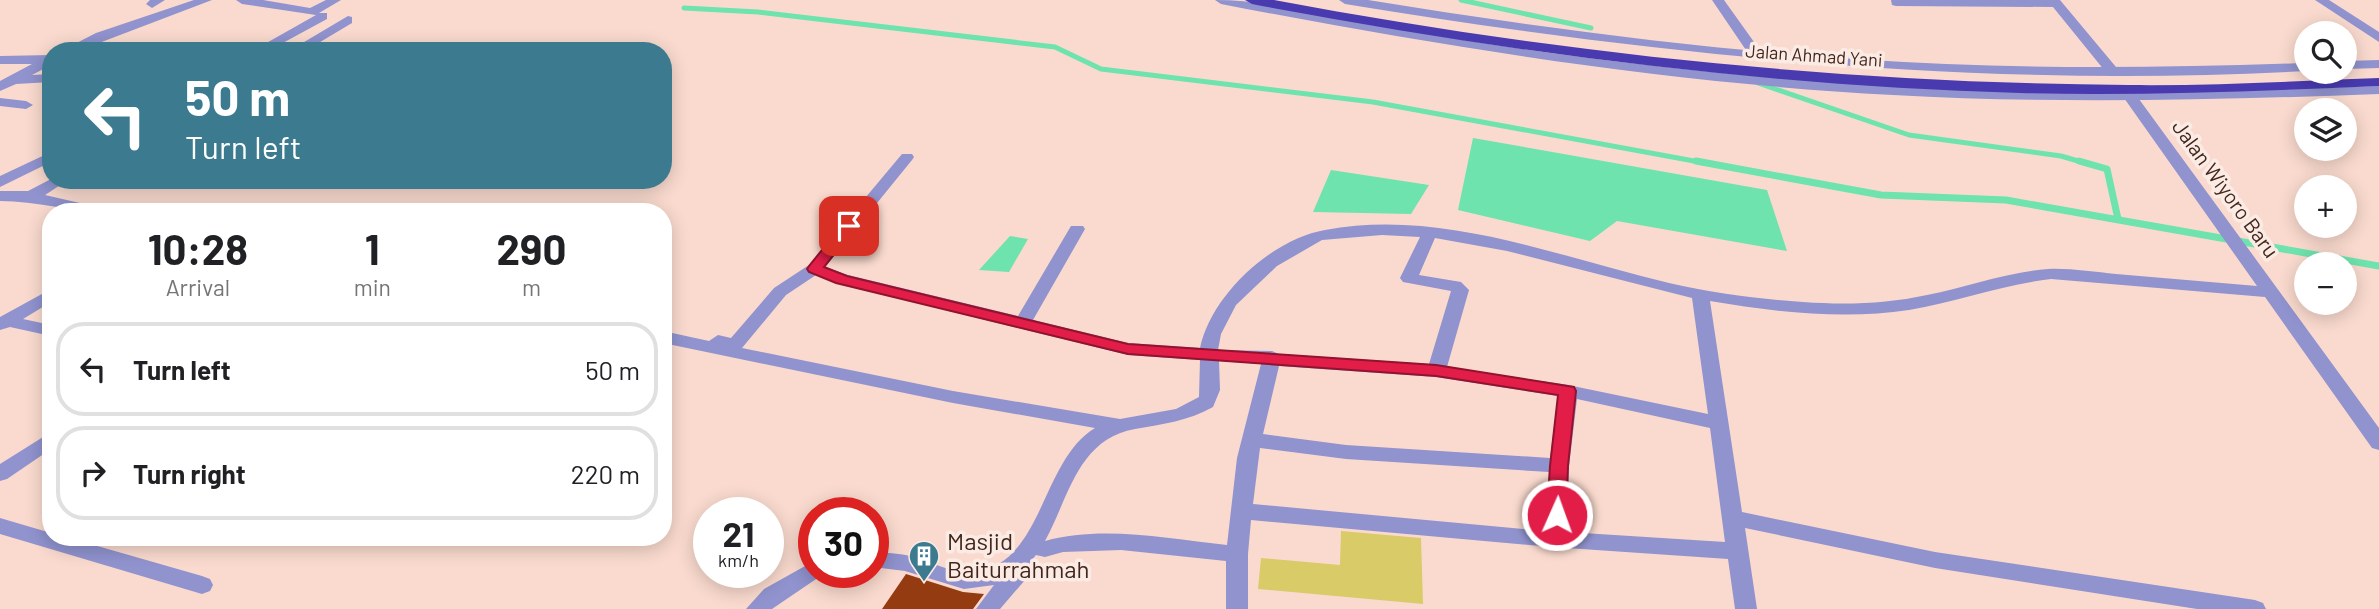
<!DOCTYPE html>
<html lang="en">
<head>
<meta charset="utf-8">
<style>
  body { margin:0; font-family:Barlow,sans-serif; background:#f2f2f2; color:#202124; height:100vh; display:flex; flex-direction:column; font-size:26px; white-space:nowrap }
  * { box-sizing:border-box; margin:0 }
  p { font-size:23px; color:#757577 }
  .icon { flex:none; width:38px; height:38px; fill:none; stroke:currentColor; stroke-width:2; stroke-linecap:round; stroke-linejoin:round }
  .map { position:relative; flex:1; overflow:hidden }
  .sheet { position:absolute; left:42px; top:203px; width:630px; height:343px; display:flex; flex-direction:column; background:#fff; border-radius:28px; box-shadow:0 4px 18px #0003 }
  .sheet>* { flex:none }
  .top-card { position:absolute; left:42px; top:42px; width:630px; height:147px; border-radius:28px; box-shadow:0 4px 18px #0003; background:#3c7b8f; color:#fff; overflow:hidden }
  .controls { position:absolute; left:2294px; top:21px; display:grid; gap:14px }
  .controls a { display:grid; place-items:center; width:63px; height:63px; border-radius:50%; background:#fff; box-shadow:0 4px 18px #0003; font-size:35px }
  .speed { position:absolute; left:693px; top:497px; display:flex; gap:14px; font-size:35px; font-weight:700; text-align:center }
  .speed>* { display:grid; place-content:center; width:91px; height:91px; border-radius:50%; background:#fff; box-shadow:0 4px 18px #0003; line-height:1 }
  .speed small { font-size:18px; font-weight:400 }
  .speed .limit { border:10px solid #d22; background:#fff; color:#111 }
  .pin { position:absolute; display:grid; place-items:center; width:60px; height:60px; color:#fff; margin:-30px; border-radius:14px; box-shadow:0 4px 10px #0006 }
  .me { position:absolute; width:77px; margin:-38px; rotate:2deg; stroke-linejoin:round; filter:drop-shadow(0 0 5px #0008) }
  .turn { display:flex; align-items:center; gap:24px; height:147px; padding:0 28px; font-size:32px }
  .turn .icon { width:91px; height:91px; stroke-width:2.5 }
  .turn b { display:block; font-size:49px; line-height:60px }
  .eta { display:flex; justify-content:space-evenly; align-items:center; height:119px; text-align:center }
  .eta b { font-size:42px; font-weight:700; line-height:49px }
  ul { padding:0; list-style:none }
  li { display:flex; align-items:center; gap:21px; height:94px; margin:0 14px 10px; padding:0 14px; border:4px solid #e0e0e0; border-radius:28px }
  li div { flex:1 }
  li b { display:block; font-size:26px }
  li em { font-style:normal }
  .map>svg:first-child { display:block }
  .green { fill:#d9cb68 }
  .water { fill:#6ee3ad }
  .lines { fill:none; stroke-linecap:round; stroke-linejoin:round }
  .stream-far1 { stroke:#6ee3ad; stroke-width:5 }
  .stream { stroke:#6ee3ad; stroke-width:7 }
  .building { fill:#953b11 }
  .minor { fill:#9093ce; fill-rule:evenodd }
  .tertiary { fill:#9093ce; fill-rule:evenodd }
  .trunk { fill:#493ab0; fill-rule:evenodd }
  .route { fill:#e11d48; stroke:#92132f; stroke-width:2 }
  .labels { text-anchor:middle; stroke-width:7; stroke-linejoin:round; paint-order:stroke }
  .far-street-label { font-size:18px; fill:#43261b; stroke:#fbebe5 }
  .street-label { font-size:21px; fill:#43261b; stroke:#fbebe5 }
  .near-poi-label { font-size:24px; fill:#43261b; stroke:#fbebe5; text-anchor:start }
</style>
</head>
<body>
<div class="map">
<svg width="2379" height="609" viewBox="0 0 2379 609">
  <rect width="100%" height="100%" fill="#fadace"/>
  <polygon class="green" points="1341,531 1421,538 1423,604 1258,589 1261,558 1340,565"/>
  <g class="water">
    <polygon points="1473,138 1767,190 1787,251 1617,221 1590,241 1458,210"/>
    <polygon points="1331,170 1429,185 1411,214 1313,212"/>
    <polygon points="1010,236 1028,239 1009,272 979,270"/>
  </g>
  <g class="lines">
    <g class="stream-far1">
      <polyline points="1461,0 1591,28"/>
      <polyline points="684,8 758,12 1055,47 1101,69 1373,102 1705,163"/>
      <polyline points="1758,83 1909,135 2061,156 2085,163"/>
    </g>
    <g class="stream">
      <polyline points="1696,161 1881,195 2006,200 2379,266"/>
      <polyline points="2079,161 2107,169 2118,219"/>
    </g>
  </g>
  <polygon class="building" points="906,574 963,592 984,594 973,609 882,609"/>
  <g class="lines">
    <g class="minor">
      <polygon points="150,0 165,0 152,8 146,4"/>
      <polygon points="194,0 212,0 78,51 61,51 96,33"/>
      <polygon points="236,0 263,0 310,8 326,0 341,0 319,13 327,13 327,19 268,51 252,51 316,15 242,4"/>
      <polygon points="1712,0 1724,0 1764,56 1762,59 1752,59"/>
      <polygon points="1891,0 2060,0 2121,73 2119,76 2109,76 2053,7 1896,6 1892,5"/>
      <polygon points="2315,0 2329,0 2379,32 2379,42"/>
      <polygon points="348,16 352,17 352,23 305,51 289,51"/>
      <polygon points="51,55 51,65 32,75 51,74 51,82 16,84 0,91 0,81 32,64 0,64 0,56"/>
      <path d="M2131,94l5,1 243,333v22l-7,-2 -107,-151 -214,-18c-49,6 -94,23 -142,31 -65,10 -135,2 -199,-9l32,211 193,40 320,48 8,3 3,6h-69l-262,-41 -190,-40 12,81h-22l-7,-50 -176,-12 -301,-27 -3,34v55h-22v-48l-105,-11 -58,2 -18,5 -9,-2 -5,6 3,6 -3,6 -31,36h-24l18,-24 -30,4 -59,-18 -32,-4v-16c13,2 25,2 37,5 20,5 42,18 62,16 71,-5 68,-111 123,-144l-142,-25 -290,-60v-12l46,10 9,-6 13,3 43,-50 35,-23 93,-111h10l2,3 -2,3 -87,107 23,8 170,41 53,-90h12l2,3 -52,91 95,23 72,5c11,-53 72,-109 125,-118 116,-22 233,27 344,53 44,10 89,16 134,19 42,3 83,2 124,-7 40,-8 80,-23 121,-26 22,-1 46,3 68,5 47,4 94,8 141,12l-133,-188zM1382,235l38,2 -20,41 3,4 48,9 -22,73 -150,-10 -7,-3 -54,-1 3,-16 15,-29 41,-39 45,-26zM1435,238l72,13 185,47 16,116 -140,-29 -121,-18 22,-77 -8,-8 -42,-7zM816,275l20,8 292,72 72,5 -1,37 -23,12 -56,10 -167,-28 -211,-43 44,-53zM1219,361l42,3 -24,94 -10,87c-59,-6 -124,-20 -182,-4 24,-44 33,-102 90,-112 28,-5 53,-8 78,-22l7,-17zM1279,366l157,11 122,19 -8,62 -204,-13 -83,-11zM1577,399l133,29 15,114 -158,-10 2,-66zM1260,448l86,11 203,13 -3,59 -293,-27z"/>
      <polygon points="0,98 26,101 33,105 26,109 0,106"/>
      <polygon points="51,152 51,162 0,187 0,176"/>
      <path d="M51,179l17,1 -23,15 61,14 2,3c-37,0 -71,-11 -108,-11v-10h28z"/>
      <polygon points="51,289 51,302 23,319 51,325 51,336 10,327 0,330 0,317"/>
      <polygon points="51,432 51,449 7,479 0,481 0,464"/>
      <polygon points="0,518 51,533 51,537 66,537 202,576 210,579 213,585 210,591 202,594 0,534"/>
      <polygon points="814,561 814,572 823,572 822,575 772,609 746,609 764,589"/>
    </g>
    <g class="tertiary">
      <path d="M1215,0c56,0 113,17 168,26 85,16 170,28 256,38 246,30 493,30 740,22v8c-162,6 -324,10 -486,1 -226,-12 -450,-48 -672,-91z"/>
      <path d="M1339,0h29c191,31 384,56 578,64 120,5 240,3 360,-1v8c-322,18 -643,-15 -961,-67z"/>
      <polygon points="2379,60 2379,68 2345,69 2345,61"/>
    </g>
    <path class="trunk" d="M1245,0h29c282,53 567,83 854,85 84,1 167,-4 251,-7v8c-120,5 -239,10 -359,7 -258,-7 -514,-41 -768,-89z"/>
  </g>
  <polygon class="route" points="849,222 857,226 824,267 847,276 1128,344 1436,365 1574,387 1576,391 1568,466 1566,515 1564,520 1550,520 1547,515 1550,466 1558,395 1436,376 1128,354 836,283 809,272 807,269 809,266 844,223"/>
  <defs>
    <g id="building-pin" transform="scale(1.575)"><path d="M0 17L-7.5 6A9.5 9.5 0 1 1 7.5 6Z" fill="#3c7b8f" stroke="#fbebe5"/><path d="M-4-6H4V6H1V3H-1V6H-4ZM-2.5-4.3h1.7v1.8h-1.7ZM.8-4.3h1.7v1.8H.8ZM-2.5-1h1.7V.8h-1.7ZM.8-1h1.7V.8H.8Z" fill="#fff"/></g>
  </defs>
  <g fill-rule="evenodd">
    <use href="#building-pin" x="924" y="556"/>
  </g>
  <g class="labels">
    <g class="far-street-label">
      <text transform="translate(1814 56) rotate(4)" y="6">Jalan Ahmad Yani</text>
    </g>
    <g class="street-label">
      <text transform="translate(2225 189) rotate(54)" y="7">Jalan Wiyoro Baru</text>
    </g>
    <g class="near-poi-label">
      <text x="947" y="550">Masjid<tspan x="947" dy="28">Baiturrahmah</tspan></text>
    </g>
  </g>
</svg>
<div class="controls">
<a><svg class="icon" aria-label="search" viewBox="0 0 24 24"><circle cx="10" cy="10" r="6"/><path d="M15 15l6 6"/></svg></a>
<a><svg class="icon" aria-label="layers" viewBox="0 0 24 24"><path d="M12 4l9 5-9 5-9-5zM3 14l9 5 9-5"/></svg></a>
<a>+</a>
<a>−</a>
</div>
<div class="speed"><div>21<small>km/h</small></div><div class="limit">30</div></div>
<div class="pin" style="left:849px;top:226px;background:#d93025"><svg class="icon" aria-label="arrive" viewBox="0 0 24 24"><path d="M6 21V4h12l-3 4 3 4H6"/></svg></div>
<svg class="me" style="left:1557px;top:515px" viewBox="-20 -20 40 40"><circle r="17" fill="#e11d48" stroke="#fff" stroke-width="3"/><path d="M0-11L8 9 0 5-8 9z" fill="#fff"/></svg>
<div class="top-card">
<div class="turn"><svg class="icon" aria-label="left" viewBox="0 0 24 24"><path d="M17 20v-9H6M10 6l-5 5 5 5"/></svg><div><b>50 m</b>Turn left</div></div>
</div>
<section class="sheet">
<div class="eta">
<div><b>10:28</b><p>Arrival</p></div>
<div><b>1</b><p>min</p></div>
<div><b>290</b><p>m</p></div>
</div>
<ul>
<li><svg class="icon" aria-label="left" viewBox="0 0 24 24"><path d="M17 20v-9H6M10 6l-5 5 5 5"/></svg><div><b>Turn left</b></div><em>50 m</em></li>
<li><svg class="icon" aria-label="right" viewBox="0 0 24 24"><path d="M7 20v-9h11M14 6l5 5-5 5"/></svg><div><b>Turn right</b></div><em>220 m</em></li>
</ul>
</section>
</div>
</body>
</html>
